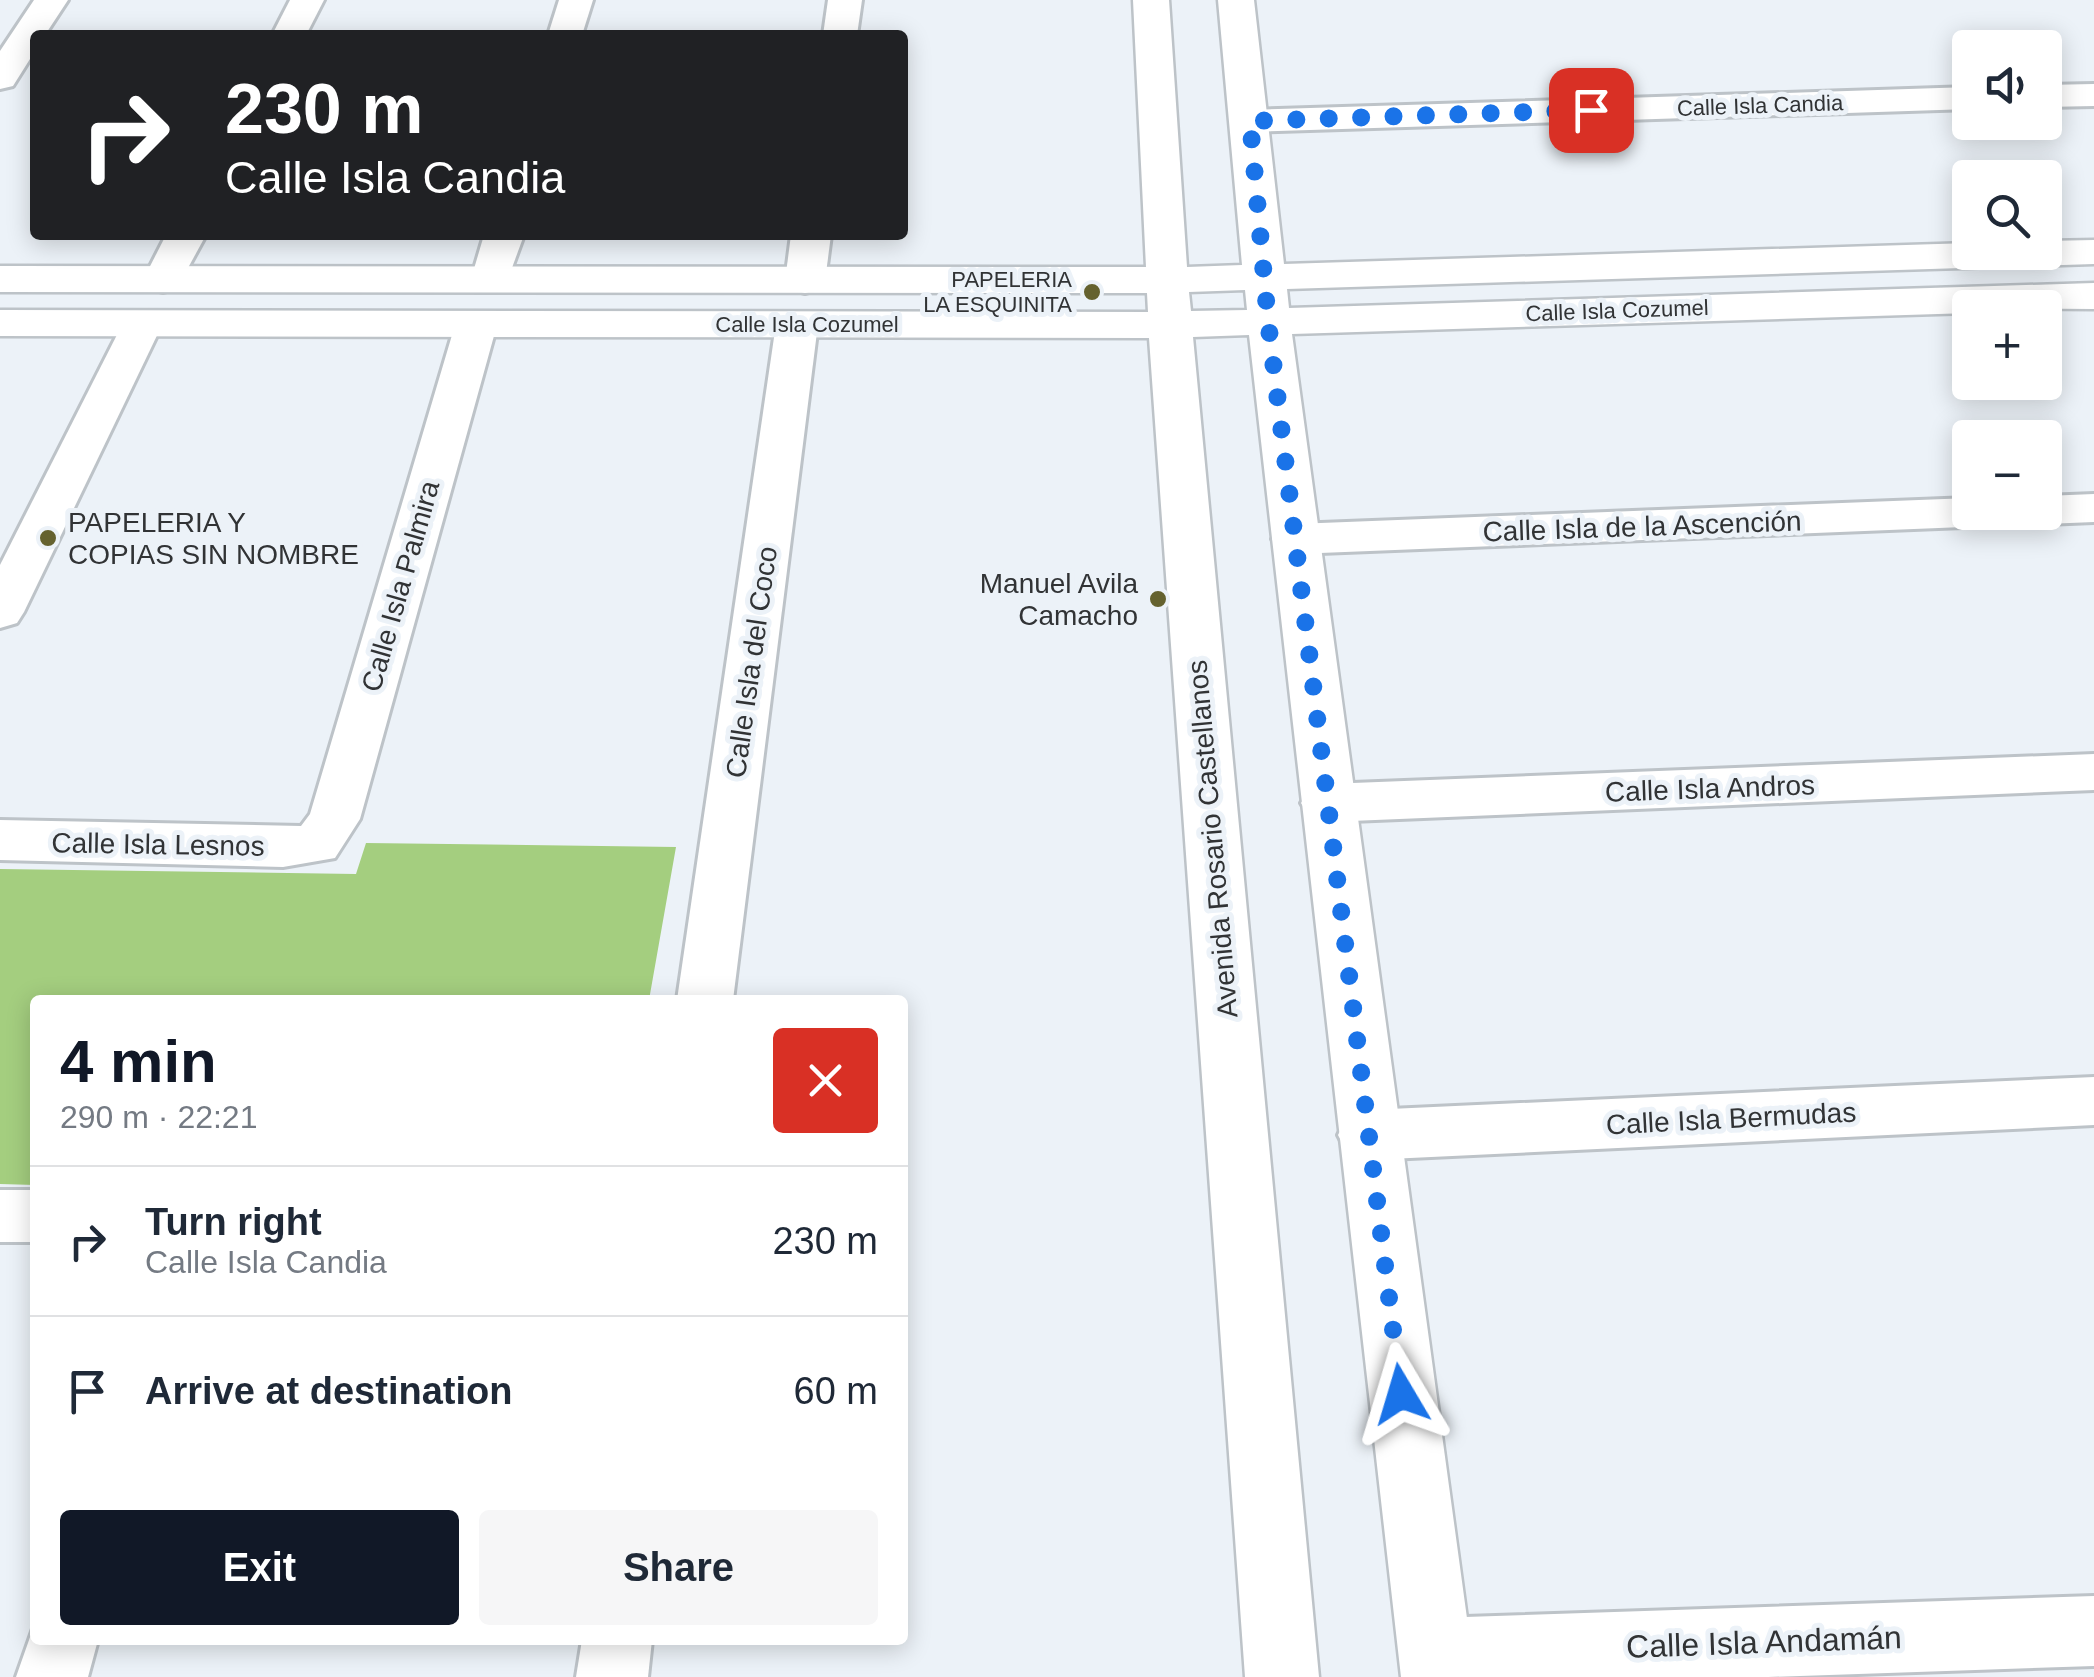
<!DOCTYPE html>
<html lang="en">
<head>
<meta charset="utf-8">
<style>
  body { margin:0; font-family:Helvetica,sans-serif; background:#f6f6f7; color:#1f2937; height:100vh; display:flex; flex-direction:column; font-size:38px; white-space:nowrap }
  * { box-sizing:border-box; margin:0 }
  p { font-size:32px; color:#747a83 }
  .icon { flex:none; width:55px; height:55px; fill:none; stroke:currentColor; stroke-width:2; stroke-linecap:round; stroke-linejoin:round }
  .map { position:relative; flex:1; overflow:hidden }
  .details { position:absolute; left:30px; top:995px; width:878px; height:650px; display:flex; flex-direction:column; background:#fff; border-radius:10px; box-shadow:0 5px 25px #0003 }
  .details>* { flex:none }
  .hud { position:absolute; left:30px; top:30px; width:878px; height:210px; border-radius:10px; box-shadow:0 5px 25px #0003; background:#202124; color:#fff; overflow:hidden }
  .controls { position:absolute; left:1952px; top:30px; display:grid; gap:20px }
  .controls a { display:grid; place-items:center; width:110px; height:110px; border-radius:10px; background:#fff; box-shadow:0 5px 25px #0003; font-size:50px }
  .pin { position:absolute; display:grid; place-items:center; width:85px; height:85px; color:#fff; margin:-42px; border-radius:20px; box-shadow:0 5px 15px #0006 }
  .me { position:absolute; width:110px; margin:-55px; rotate:353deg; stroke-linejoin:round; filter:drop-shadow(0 0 8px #0008) }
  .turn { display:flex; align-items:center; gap:35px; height:210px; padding:0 30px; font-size:45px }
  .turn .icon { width:130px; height:130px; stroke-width:2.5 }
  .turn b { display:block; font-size:70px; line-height:85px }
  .round { display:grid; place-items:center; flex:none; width:105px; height:105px; border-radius:10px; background:#f6f6f7 }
  .head { display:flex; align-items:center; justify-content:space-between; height:170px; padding:0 30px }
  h1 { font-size:60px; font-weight:600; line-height:75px; color:#111827 }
  .cta { display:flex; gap:20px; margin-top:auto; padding:20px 30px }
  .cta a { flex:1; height:115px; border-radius:10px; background:#111827; color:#fff; font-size:40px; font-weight:600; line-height:115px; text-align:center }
  .cta a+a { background:#f6f6f7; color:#1f2937 }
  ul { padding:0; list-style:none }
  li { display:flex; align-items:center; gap:30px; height:150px; padding:0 30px; border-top:2px solid #e0e1e3 }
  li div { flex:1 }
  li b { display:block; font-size:38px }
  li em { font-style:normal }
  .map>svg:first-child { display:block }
  .green { fill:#a4ce7f }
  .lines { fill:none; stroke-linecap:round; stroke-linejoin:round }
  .street-casing { stroke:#bdc3c8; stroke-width:6 }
  .secondary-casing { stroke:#bdc3c8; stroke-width:5 }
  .street { fill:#fff; fill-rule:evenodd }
  .secondary { fill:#fff; fill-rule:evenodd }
  .route { stroke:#1a73e8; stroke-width:18; stroke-dasharray:0 32.4 }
  .poi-dot { fill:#65622f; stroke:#ecf2f8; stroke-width:4 }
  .labels { text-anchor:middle; stroke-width:10; stroke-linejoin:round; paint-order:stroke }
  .far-street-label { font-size:22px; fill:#313335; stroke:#ecf2f8 }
  .far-poi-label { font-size:22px; fill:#313335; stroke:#ecf2f8; text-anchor:end }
  .poi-label { font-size:28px; fill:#313335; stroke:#ecf2f8; text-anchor:start }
  .street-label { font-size:28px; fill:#313335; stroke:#ecf2f8 }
  .near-street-label { font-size:32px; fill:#313335; stroke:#ecf2f8 }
</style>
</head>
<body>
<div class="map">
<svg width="2094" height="1677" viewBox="0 0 2094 1677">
  <rect width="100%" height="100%" fill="#ecf2f8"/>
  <polygon class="green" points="366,843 676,847 649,1000 35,1000 35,1185 0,1184 0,869 356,874"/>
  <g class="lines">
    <g class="street-casing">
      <g id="street">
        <polygon points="34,0 68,0 45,35 35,35 35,51 13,86 0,89 0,51"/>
        <polygon points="290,0 324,0 306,35 272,35"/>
        <polygon points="559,0 593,0 582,35 548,35"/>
        <polygon points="828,0 862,0 857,35 823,35"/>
        <polygon points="2094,84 2094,106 2045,107 2045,85"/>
        <polygon points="1970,87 1970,109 1250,132 1237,129 1232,121 1237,113 1250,110"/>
        <polygon points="166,235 206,235 177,288 163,292 149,288 143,280"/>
        <polygon points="484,235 524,235 505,287 491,291 477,287 471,279"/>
        <polygon points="791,235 831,235 825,281 819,289 805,293 791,289 785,281"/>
        <polygon points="143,311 157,314 163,323 24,612 17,623 0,628 0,565 123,323 129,314"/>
        <polygon points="797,312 811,315 818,324 733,1000 677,1000 776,324 783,315"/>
        <polygon points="476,313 491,316 497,325 360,819 335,858 283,867 0,860 0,820 301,826 310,814 455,325 461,316"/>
        <polygon points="2094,494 2094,522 2045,524 2029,520 2024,512 2045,512 2045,496"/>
        <polygon points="1970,498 1970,512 2010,512 2004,522 1988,526 1295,554 1279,550 1272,539 1279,528 1295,524"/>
        <polygon points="2094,754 2094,790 1327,822 1309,816 1301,803 1309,790 1327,784"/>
        <polygon points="2094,1077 2094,1125 1368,1160 1347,1152 1338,1135 1347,1118 1368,1110"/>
        <rect x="0" y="1190" width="35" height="52"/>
        <polygon points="2094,1596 2094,1666 1768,1677 1410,1677 1400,1653 1410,1628 1435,1618"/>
        <polygon points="35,1623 35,1640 98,1640 88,1677 16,1677"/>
        <polygon points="582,1640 652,1640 648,1677 576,1677"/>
      </g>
    </g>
    <g class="secondary-casing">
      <path id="secondary" d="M1133,0h36l18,267 55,-2 -24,-265h36l30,264 686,-21v9h75v-11l49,-1v24l-807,25 2,19 805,-25v26l-124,-1v5l-678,21 183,1343h-74l-152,-1342 -56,2 126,1340h-74l-96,-1339 -1149,-2v-26l1148,2 -1,-19 -1147,-1v-26l1146,1zM1245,290l2,20 -56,1 -2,-19z"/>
    </g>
    <use href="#street" class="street"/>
    <use href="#secondary" class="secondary"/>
  </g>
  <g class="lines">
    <polyline class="route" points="1401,1394 1268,321 1250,121 1591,110"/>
  </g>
  <g class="poi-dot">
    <circle cx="1092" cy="292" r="10"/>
    <circle cx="48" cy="538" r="10"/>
    <circle cx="1158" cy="599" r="10"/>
  </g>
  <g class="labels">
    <g class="far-street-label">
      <text transform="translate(1760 105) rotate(-2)" y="8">Calle Isla Candia</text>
      <text transform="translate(1617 310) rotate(-2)" y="8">Calle Isla Cozumel</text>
      <text x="807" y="332">Calle Isla Cozumel</text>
    </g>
    <g class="far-poi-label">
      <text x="1072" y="287">PAPELERIA<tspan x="1072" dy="25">LA ESQUINITA</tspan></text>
    </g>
    <g class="poi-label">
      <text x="68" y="532">PAPELERIA Y<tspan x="68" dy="32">COPIAS SIN NOMBRE</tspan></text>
      <text x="1138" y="593" text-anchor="end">Manuel Avila<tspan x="1138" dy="32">Camacho</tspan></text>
    </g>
    <g class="street-label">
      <text transform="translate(1642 526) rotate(-2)" y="10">Calle Isla de la Ascención</text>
      <text transform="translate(400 586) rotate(-74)" y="10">Calle Isla Palmira</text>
      <text transform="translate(751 662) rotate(-82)" y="10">Calle Isla del Coco</text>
      <text transform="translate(1710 788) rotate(-2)" y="10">Calle Isla Andros</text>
      <text transform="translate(1212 839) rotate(-95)" y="10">Avenida Rosario Castellanos</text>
      <text transform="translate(158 844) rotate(1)" y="10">Calle Isla Lesnos</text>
      <text transform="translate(1731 1118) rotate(-3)" y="10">Calle Isla Bermudas</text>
    </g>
    <g class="near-street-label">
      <text transform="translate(1764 1642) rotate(-2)" y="11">Calle Isla Andamán</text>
    </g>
  </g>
</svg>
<div class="controls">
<a><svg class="icon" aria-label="sound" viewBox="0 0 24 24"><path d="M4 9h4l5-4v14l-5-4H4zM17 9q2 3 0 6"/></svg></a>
<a><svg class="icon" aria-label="search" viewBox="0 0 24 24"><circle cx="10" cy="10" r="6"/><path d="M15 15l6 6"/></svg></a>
<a>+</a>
<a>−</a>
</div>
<div class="pin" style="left:1591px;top:110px;background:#d93025"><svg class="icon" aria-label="arrive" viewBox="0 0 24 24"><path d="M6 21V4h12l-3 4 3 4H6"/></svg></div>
<svg class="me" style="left:1401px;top:1394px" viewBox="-20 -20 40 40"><path d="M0-17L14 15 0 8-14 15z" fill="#1a73e8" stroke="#fff" stroke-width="4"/></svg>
<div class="hud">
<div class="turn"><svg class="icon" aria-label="right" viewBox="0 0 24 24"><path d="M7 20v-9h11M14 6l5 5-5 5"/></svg><div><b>230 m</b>Calle Isla Candia</div></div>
</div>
<section class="details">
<div class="head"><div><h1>4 min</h1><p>290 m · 22:21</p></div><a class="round" style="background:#d93025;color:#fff"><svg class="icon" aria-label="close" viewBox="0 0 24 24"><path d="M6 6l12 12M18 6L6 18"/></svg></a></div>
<ul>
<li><svg class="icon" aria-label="right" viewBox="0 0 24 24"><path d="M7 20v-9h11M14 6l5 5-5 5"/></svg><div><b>Turn right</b><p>Calle Isla Candia</p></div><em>230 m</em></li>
<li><svg class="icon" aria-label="arrive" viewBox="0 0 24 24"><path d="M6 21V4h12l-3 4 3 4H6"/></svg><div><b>Arrive at destination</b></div><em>60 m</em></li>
</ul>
<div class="cta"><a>Exit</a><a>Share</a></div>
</section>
</div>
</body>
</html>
